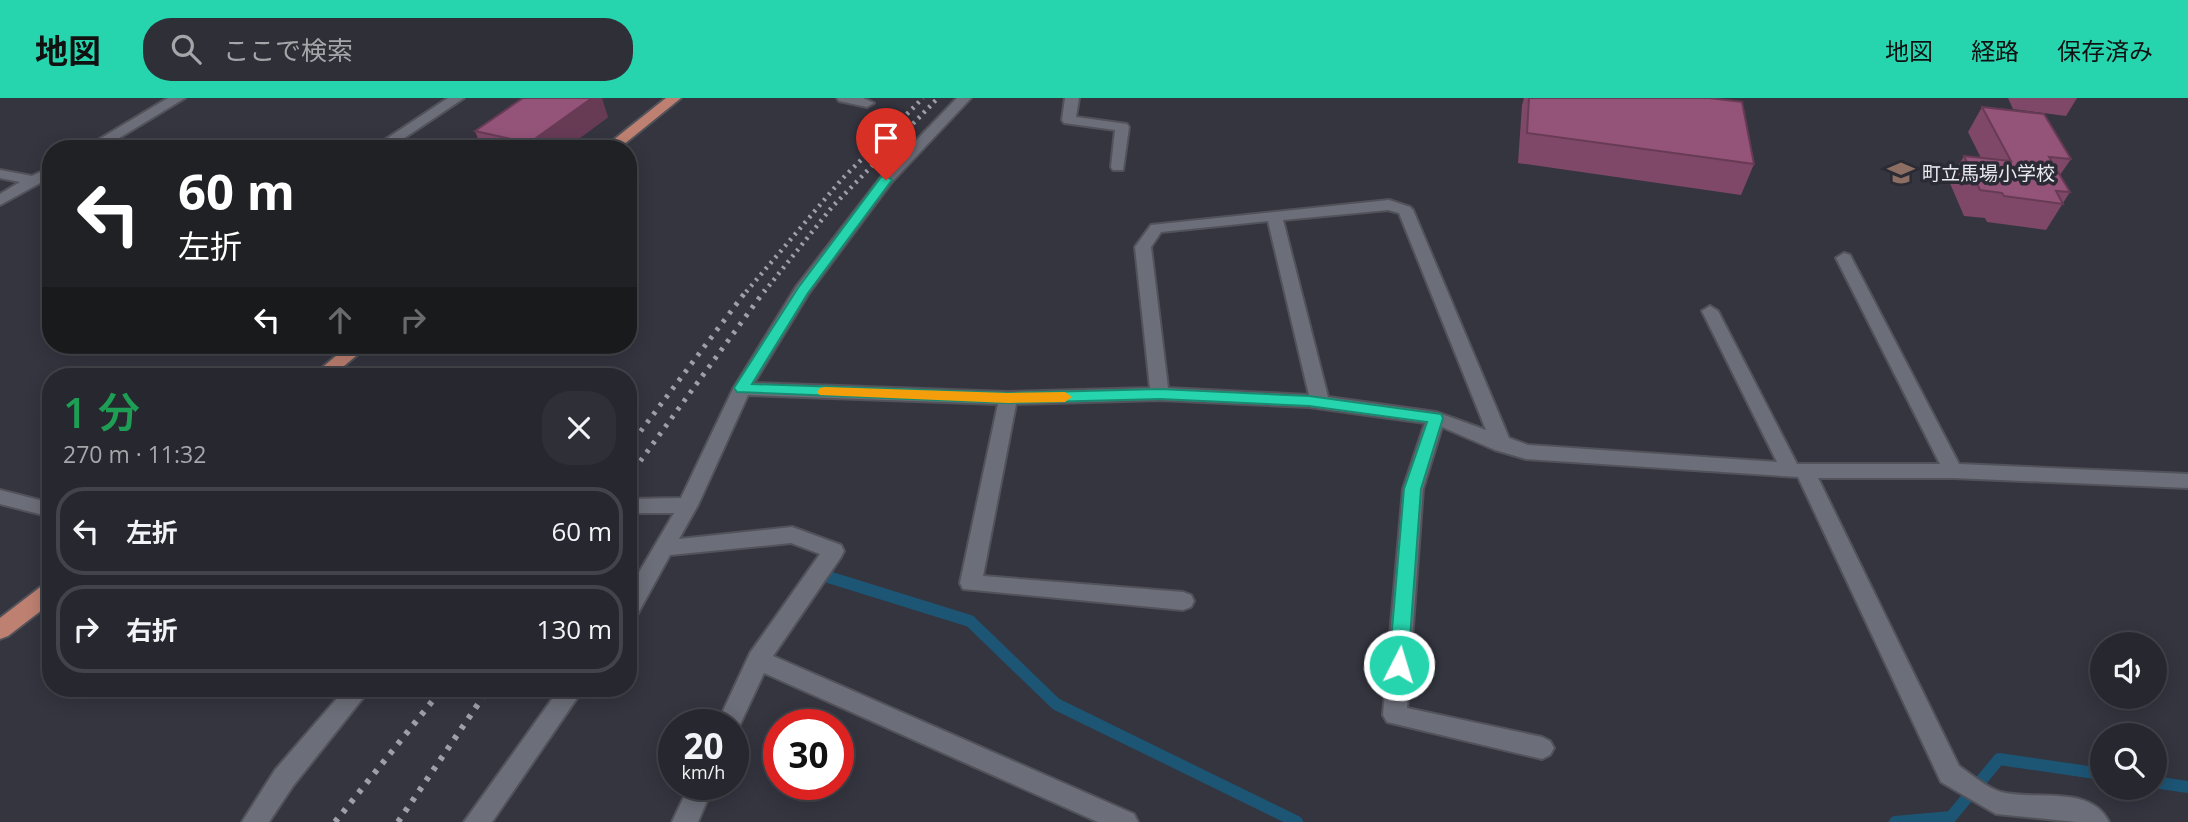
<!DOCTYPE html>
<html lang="ja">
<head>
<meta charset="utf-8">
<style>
  body { margin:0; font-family:"Open Sans","Noto Sans JP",sans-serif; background:#2f3037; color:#f1f3f6; height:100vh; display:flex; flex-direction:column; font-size:26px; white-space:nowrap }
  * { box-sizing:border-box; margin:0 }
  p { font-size:23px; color:#a4a6aa }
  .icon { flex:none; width:38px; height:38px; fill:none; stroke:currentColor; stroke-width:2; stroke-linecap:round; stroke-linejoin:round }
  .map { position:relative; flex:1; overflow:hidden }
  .details { position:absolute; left:42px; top:270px; width:595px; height:329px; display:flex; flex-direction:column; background:#27282f; border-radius:28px; box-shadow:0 4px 18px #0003,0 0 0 2px #43444b }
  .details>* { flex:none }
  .top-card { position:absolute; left:42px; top:42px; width:595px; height:214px; border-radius:28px; box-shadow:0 4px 18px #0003,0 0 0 2px #43444b; background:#202124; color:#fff; overflow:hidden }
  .fabs { position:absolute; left:2090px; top:534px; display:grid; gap:14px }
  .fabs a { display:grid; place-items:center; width:77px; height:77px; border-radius:50%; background:#27282f; box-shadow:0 4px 18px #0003,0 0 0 2px #43444b; font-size:35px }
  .speed { position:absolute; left:658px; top:611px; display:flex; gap:14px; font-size:35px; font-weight:700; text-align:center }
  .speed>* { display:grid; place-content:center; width:91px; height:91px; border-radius:50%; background:#27282f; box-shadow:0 4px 18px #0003,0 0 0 2px #43444b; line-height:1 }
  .speed small { font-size:18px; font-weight:400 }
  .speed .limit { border:10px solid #d22; background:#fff; color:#111 }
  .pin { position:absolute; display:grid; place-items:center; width:60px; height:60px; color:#fff; margin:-72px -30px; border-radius:50% 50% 50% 0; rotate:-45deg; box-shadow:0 0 7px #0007 }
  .pin .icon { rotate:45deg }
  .me { position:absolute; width:77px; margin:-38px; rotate:5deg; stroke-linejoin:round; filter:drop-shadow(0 0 5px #0008) }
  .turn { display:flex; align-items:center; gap:24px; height:147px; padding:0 21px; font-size:32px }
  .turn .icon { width:91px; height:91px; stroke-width:2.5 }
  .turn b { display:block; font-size:49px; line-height:60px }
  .lanes { display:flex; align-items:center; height:66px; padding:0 21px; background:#0003; justify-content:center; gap:35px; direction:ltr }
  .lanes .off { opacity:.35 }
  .round { display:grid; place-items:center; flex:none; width:74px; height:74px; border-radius:28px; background:#2f3037 }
  .headline { display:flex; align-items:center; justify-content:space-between; height:119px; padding:0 21px }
  h1 { font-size:42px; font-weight:600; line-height:52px; color:#1e9e55 }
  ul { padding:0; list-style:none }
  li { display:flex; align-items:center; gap:21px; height:88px; margin:0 14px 10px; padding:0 7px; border:4px solid #43444b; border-radius:28px }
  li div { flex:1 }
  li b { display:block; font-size:26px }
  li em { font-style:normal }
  header { display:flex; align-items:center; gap:42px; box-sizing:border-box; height:98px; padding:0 35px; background:#26d5ae; color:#111 }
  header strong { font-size:33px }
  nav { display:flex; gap:38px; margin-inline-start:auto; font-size:24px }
  .search { width:490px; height:63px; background:#2f3037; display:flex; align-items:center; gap:18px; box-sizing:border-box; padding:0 24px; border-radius:28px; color:#a4a6aa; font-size:26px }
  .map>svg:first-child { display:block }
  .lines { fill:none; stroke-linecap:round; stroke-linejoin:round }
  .stream { stroke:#1d5575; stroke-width:12 }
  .minor-casing { stroke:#52525a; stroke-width:4 }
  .primary-casing { stroke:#52525a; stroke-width:4 }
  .minor { fill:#6c6e79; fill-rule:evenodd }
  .primary { fill:#be8171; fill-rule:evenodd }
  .rail-far2 { stroke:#9f9fa7; stroke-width:4.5; stroke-dasharray:2.5 5; stroke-linecap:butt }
  .rail-far1 { stroke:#9f9fa7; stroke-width:5; stroke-dasharray:3.5 7; stroke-linecap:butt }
  .rail { stroke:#9f9fa7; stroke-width:6; stroke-dasharray:4.5 8; stroke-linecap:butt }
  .wall { fill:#7f4868 }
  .shaded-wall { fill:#683b55 }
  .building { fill:#945479; stroke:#683b55; stroke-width:2 }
  .route { fill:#26d5ae; stroke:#198a71; stroke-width:2 }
  .slow { fill:#f59e0b }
  .labels { text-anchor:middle; stroke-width:7; stroke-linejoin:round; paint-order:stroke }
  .far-poi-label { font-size:19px; fill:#eaeaf1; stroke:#2a2b34; text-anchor:start }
</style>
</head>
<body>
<header>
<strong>地図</strong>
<div class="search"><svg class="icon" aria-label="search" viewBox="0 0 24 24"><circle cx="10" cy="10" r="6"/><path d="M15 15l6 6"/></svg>ここで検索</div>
<nav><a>地図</a><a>経路</a><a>保存済み</a></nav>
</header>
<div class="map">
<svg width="2188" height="724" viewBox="0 0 2188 724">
  <rect width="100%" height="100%" fill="#34353f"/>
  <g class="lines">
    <g class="stream">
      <polyline points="825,478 970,523 1056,606 1297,724"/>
      <polyline points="2154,684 2188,689"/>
      <polyline points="1895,724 1951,719 1999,661 2102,676"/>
    </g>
    <g class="minor-casing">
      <g id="minor">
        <polygon points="168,0 185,0 101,51 83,51"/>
        <polygon points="448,0 464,0 388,51 371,51"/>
        <polygon points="837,0 863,0 874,5 867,9 839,3"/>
        <path d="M957,0h14l-80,85 -82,110 -55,90 254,9 142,-4 -15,-141 16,-22 238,-25 21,7 3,3 96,228 19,7 249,17 -75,-151 8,-5 8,5 79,153h143l-104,-206 8,-5 6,2 109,209 229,10v14l-235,-10h-135l141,288c12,8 28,22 42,26 33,9 90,-8 108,30h-33l-80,-8 -55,-32 -143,-305 -272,-18 -31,-9 -53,-23 -19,62 -16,219 135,29 8,4 4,7 -4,7 -8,4 -155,-37 -4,-7 20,-226 22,-66 -116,-16 -149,-7 -144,4 -33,172 200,16 8,3 3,6 -3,6 -8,3 -220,-21 -3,-6 38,-179 -250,-9 -50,110 -19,34 113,-12 49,18 3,6 -3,6 -68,99 361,158 4,8h-40l-334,-149 -27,58 -4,2v-9h-16l33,-71 70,-99 -29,-11 -121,12 -34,62 -8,3v-29l46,-78h-46v-14l53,-1 52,-109 63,-102 85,-110zM1388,112l11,3 87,217 -50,-18 -108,-15 -45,-177zM1268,123l41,174 -141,-7 -17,-141 10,-15z"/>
        <polygon points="1065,0 1079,0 1076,19 1127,26 1129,29 1123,72 1113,72 1111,69 1115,32 1064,25 1062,22"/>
        <polygon points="51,69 51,79 0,107 0,96 20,84 0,80 0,72 32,78"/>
        <polygon points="0,392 51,405 51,419 0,406"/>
        <polygon points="346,590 371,590 293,688 269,724 242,724 275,672"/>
        <polygon points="560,590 584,590 492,724 464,724"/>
        <polygon points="690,686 714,686 698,724 672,724"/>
      </g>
    </g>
    <g class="primary-casing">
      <g id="primary">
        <polygon points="666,0 681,0 618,51 602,51"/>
        <polygon points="349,247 369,247 332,278 312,278"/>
        <polygon points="51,485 51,505 8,538 0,541 0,520 43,487"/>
      </g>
    </g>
    <use href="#minor" class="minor"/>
    <use href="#primary" class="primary"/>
    <g class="rail-far2">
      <polyline points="746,194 842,81 923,0"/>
      <polyline points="764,194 832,109 938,0"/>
    </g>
    <g class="rail-far1">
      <polyline points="628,350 747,192"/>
      <polyline points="628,380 765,192"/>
    </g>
    <g class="rail">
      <polyline points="335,724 443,590"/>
      <polyline points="398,724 489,590"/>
    </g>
  </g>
  <g class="wall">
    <polygon points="1524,0 1709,0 1754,66 1741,97 1518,65 1522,7"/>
    <polygon points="2008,0 2077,0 2066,18 2013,11"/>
    <polygon points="1982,9 2071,61 2060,77 2070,94 2046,132 1987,124 1985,120 1964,118 1949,83 1964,58 1981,60 1968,34"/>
    <polygon points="608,19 565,51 482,51 475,33"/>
  </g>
  <polygon class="shaded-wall" points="592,0 602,0 608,19 565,51 531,51 529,45"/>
  <g class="building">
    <polygon points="523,0 592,0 529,45 475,33"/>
    <polygon points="1529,0 1709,0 1742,4 1754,66 1527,35"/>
    <polygon points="1982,9 2044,16 2071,61 2049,59 2070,94 2056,93 2063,106 2004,98 2002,95 1980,92 1964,58 2011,63"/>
  </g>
  <polygon class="route" points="886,78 892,82 808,195 752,286 1008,295 1160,291 1309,298 1441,316 1443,320 1421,391 1408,567 1405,572 1399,575 1392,572 1389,567 1404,391 1427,324 1309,308 1160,301 1008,305 737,294 734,290 798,190 881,79"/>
  <polygon class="slow" points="825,289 1008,295 1065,294 1072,299 1065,304 1008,305 820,297 817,294 820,290"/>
  <defs>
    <g id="school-bare" transform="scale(2.1)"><path d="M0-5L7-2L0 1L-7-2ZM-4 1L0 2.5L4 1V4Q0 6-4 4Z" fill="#8d6e63" stroke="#2a2b34" stroke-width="2.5" paint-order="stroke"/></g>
  </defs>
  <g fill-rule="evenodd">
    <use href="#school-bare" x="1901" y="75"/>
  </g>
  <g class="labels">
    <g class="far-poi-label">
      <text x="1922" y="82">町立馬場小学校</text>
    </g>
  </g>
</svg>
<div class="fabs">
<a><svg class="icon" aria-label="sound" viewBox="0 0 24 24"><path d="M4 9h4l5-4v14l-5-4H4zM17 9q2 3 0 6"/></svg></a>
<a><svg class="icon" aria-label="search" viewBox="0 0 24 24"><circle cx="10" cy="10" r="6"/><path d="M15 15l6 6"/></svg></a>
</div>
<div class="speed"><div>20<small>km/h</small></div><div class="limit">30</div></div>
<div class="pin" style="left:886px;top:82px;background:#d93025"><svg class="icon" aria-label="arrive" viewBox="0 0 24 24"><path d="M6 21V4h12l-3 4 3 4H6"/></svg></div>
<svg class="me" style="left:1399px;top:567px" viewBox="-20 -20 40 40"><circle r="17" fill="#26d5ae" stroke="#fff" stroke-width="3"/><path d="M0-11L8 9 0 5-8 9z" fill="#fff"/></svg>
<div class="top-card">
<div class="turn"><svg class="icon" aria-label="left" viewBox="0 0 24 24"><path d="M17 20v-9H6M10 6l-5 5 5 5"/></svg><div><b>60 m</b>左折</div></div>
<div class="lanes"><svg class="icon" aria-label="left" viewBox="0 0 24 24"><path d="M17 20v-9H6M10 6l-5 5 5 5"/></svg><svg class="icon off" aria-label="ahead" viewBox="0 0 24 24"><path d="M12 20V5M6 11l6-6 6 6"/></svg><svg class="icon off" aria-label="right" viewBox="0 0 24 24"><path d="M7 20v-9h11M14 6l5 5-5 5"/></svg></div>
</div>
<section class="details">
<div class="headline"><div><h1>1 分</h1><p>270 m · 11:32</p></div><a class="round"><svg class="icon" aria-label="close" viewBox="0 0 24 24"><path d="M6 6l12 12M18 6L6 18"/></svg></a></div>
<ul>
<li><svg class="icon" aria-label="left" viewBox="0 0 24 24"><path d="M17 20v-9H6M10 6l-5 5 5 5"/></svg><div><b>左折</b></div><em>60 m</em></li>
<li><svg class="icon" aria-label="right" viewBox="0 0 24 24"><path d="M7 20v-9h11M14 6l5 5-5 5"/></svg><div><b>右折</b></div><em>130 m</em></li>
</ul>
</section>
</div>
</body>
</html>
